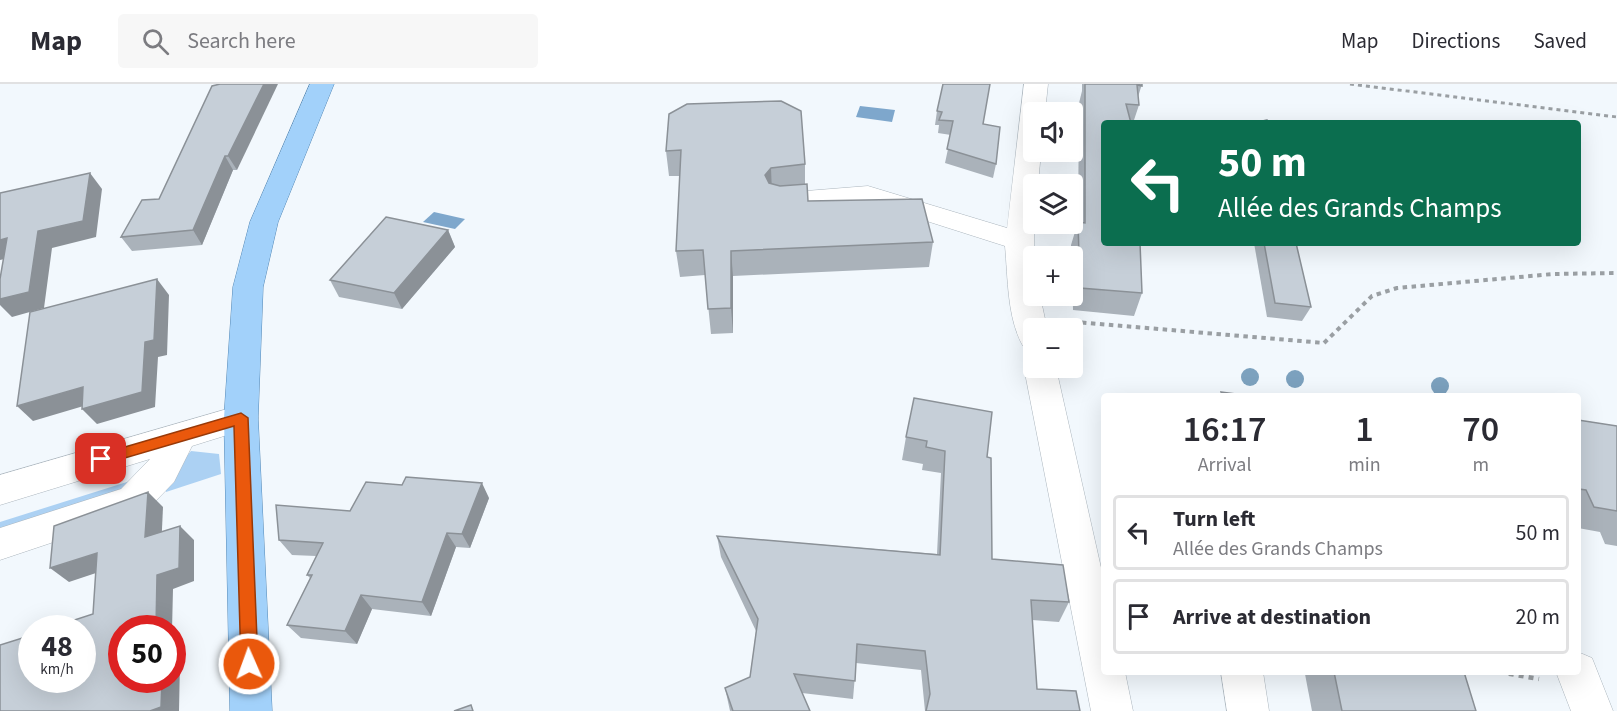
<!DOCTYPE html>
<html lang="en">
<head>
<meta charset="utf-8">
<style>
  body { margin:0; font-family:"Source Sans 3",sans-serif; background:#f7f7f7; color:#2b2b33; height:100vh; display:flex; flex-direction:column; font-size:22px; white-space:nowrap }
  * { box-sizing:border-box; margin:0 }
  p { font-size:20px; color:#7c7c81 }
  .icon { flex:none; width:33px; height:33px; fill:none; stroke:currentColor; stroke-width:2; stroke-linecap:round; stroke-linejoin:round }
  .map { position:relative; flex:1; overflow:hidden }
  .side { position:absolute; left:1101px; top:309px; width:480px; height:282px; display:flex; flex-direction:column; background:#fff; border-radius:6px; box-shadow:0 6px 24px #0002 }
  .side>* { flex:none }
  .banner { position:absolute; left:1101px; top:36px; width:480px; height:126px; border-radius:6px; box-shadow:0 6px 24px #0002; background:#0b6e4f; color:#fff; overflow:hidden }
  .controls { position:absolute; left:1023px; top:18px; display:grid; gap:12px }
  .controls a { display:grid; place-items:center; width:60px; height:60px; border-radius:6px; background:#fff; box-shadow:0 6px 24px #0002; font-size:30px }
  .speed { position:absolute; left:18px; top:531px; display:flex; gap:12px; font-size:30px; font-weight:700; text-align:center }
  .speed>* { display:grid; place-content:center; width:78px; height:78px; border-radius:50%; background:#fff; box-shadow:0 6px 24px #0002; line-height:1 }
  .speed small { font-size:15px; font-weight:400 }
  .speed .limit { border:9px solid #d22; background:#fff; color:#111 }
  .pin { position:absolute; display:grid; place-items:center; width:51px; height:51px; color:#fff; margin:-26px; border-radius:12px; box-shadow:0 3px 9px #0006 }
  .me { position:absolute; width:66px; margin:-33px; rotate:358deg; stroke-linejoin:round; filter:drop-shadow(0 0 4px #0008) }
  .turn { display:flex; align-items:center; gap:21px; height:126px; padding:0 18px; font-size:27px }
  .turn .icon { width:78px; height:78px; stroke-width:2.5 }
  .turn b { display:block; font-size:42px; line-height:51px }
  .eta { display:flex; justify-content:space-evenly; align-items:center; height:102px; text-align:center }
  .eta b { font-size:36px; font-weight:600; line-height:42px }
  ul { padding:0; list-style:none }
  li { display:flex; align-items:center; gap:18px; height:75px; margin:0 12px 9px; padding:0 6px; border:3px solid #e1e1e2; border-radius:6px }
  li div { flex:1 }
  li b { display:block; font-size:22px }
  li em { font-style:normal }
  header { display:flex; align-items:center; gap:36px; box-sizing:border-box; height:84px; padding:0 30px; background:#fff; border-bottom:2px solid #e1e1e2 }
  header strong { font-size:28px }
  nav { display:flex; gap:33px; margin-inline-start:auto; font-size:21px }
  .search { width:420px; height:54px; background:#f7f7f7; display:flex; align-items:center; gap:15px; box-sizing:border-box; padding:0 21px; border-radius:6px; color:#7c7c81; font-size:22px }
  .map>svg:first-child { display:block }
  .green { fill:#acd1f3 }
  .water { fill:#7ea7cc }
  .lines { fill:none; stroke-linecap:round; stroke-linejoin:round }
  .minor-casing { stroke:#acb6be; stroke-width:1 }
  .major-casing { stroke:#5589b6; stroke-width:1 }
  .path-far2 { stroke:#9a9fa3; stroke-width:3; stroke-dasharray:4 4; stroke-linecap:butt }
  .path-far1 { stroke:#9a9fa3; stroke-width:4; stroke-dasharray:4.5 4.5; stroke-linecap:butt }
  .path { stroke:#9a9fa3; stroke-width:4.5; stroke-dasharray:5 5; stroke-linecap:butt }
  .minor { fill:#fff; fill-rule:evenodd }
  .major { fill:#a2d1fa; fill-rule:evenodd }
  .tree { fill:#7ca1be }
  .wall { fill:#aab2ba }
  .shaded-wall { fill:#8b9197 }
  .building { fill:#c6cfd8; stroke:#8b9197; stroke-width:1.5 }
  .route { fill:#ea580c; stroke:#983908; stroke-width:1.5 }
</style>
</head>
<body>
<header>
<strong>Map</strong>
<div class="search"><svg class="icon" aria-label="search" viewBox="0 0 24 24"><circle cx="10" cy="10" r="6"/><path d="M15 15l6 6"/></svg>Search here</div>
<nav><a>Map</a><a>Directions</a><a>Saved</a></nav>
</header>
<div class="map">
<svg width="1617" height="627" viewBox="0 0 1617 627">
  <rect width="100%" height="100%" fill="#f2f8fd"/>
  <g class="green">
    <polygon points="191,367 219,370 221,390 166,408 165,398"/>
    <polygon points="149,391 140,404 0,453 0,438"/>
  </g>
  <g class="water">
    <polygon points="860,22 895,26 892,38 856,33"/>
    <polygon points="434,128 465,135 455,145 423,138"/>
  </g>
  <g class="lines">
    <g class="minor-casing">
      <g id="minor">
        <path d="M1024,0h24l-3,28h-11v40h7l-3,32h-4v112h6l7,32h-13v21l-11,-3c-16,-28 -15,-68 -18,-100l-138,-44 -86,7 -9,-2 -4,-6 4,-6 9,-2 87,-7 139,42z"/>
        <polygon points="1034,274 1034,284 1056,284 1104,497 1104,588 1125,588 1133,627 1091,627 1024,284 1029,276"/>
        <polygon points="241,321 253,325 258,334 253,343 192,362 174,398 146,427 0,476 0,444 121,405 150,375 0,421 0,391"/>
        <polygon points="1578,568 1592,574 1613,627 1571,627 1556,588 1578,588"/>
        <polygon points="1221,588 1263,588 1269,627 1227,627"/>
      </g>
    </g>
    <g class="major-casing">
      <polygon id="major" points="310,0 334,0 278,138 263,203 258,334 272,627 230,627 224,334 233,203 250,138"/>
    </g>
    <polyline class="path-far2" points="1350,0 1617,33"/>
    <polyline class="path-far1" points="1064,237 1324,259 1372,212 1397,204 1553,190 1617,189"/>
    <polyline class="path" points="1499,588 1539,595"/>
    <use href="#minor" class="minor"/>
    <use href="#major" class="major"/>
  </g>
  <g class="tree">
    <circle cx="1250" cy="293" r="9"/>
    <circle cx="1295" cy="295" r="9"/>
    <circle cx="1440" cy="302" r="9"/>
  </g>
  <g class="wall">
    <polygon points="943,0 983,40 996,80 993,94 945,79 951,51 938,49 939,41 935,41 937,27"/>
    <polygon points="1082,0 1142,0 1138,13 1139,21 1133,39 1104,39 1142,209 1134,232 1073,226 1072,172 1071,172 1071,161 1078,138 1079,19 1082,7"/>
    <polygon points="212,2 237,86 233,86 202,161 132,167 121,153 159,115"/>
    <polygon points="669,30 805,80 805,100 808,117 933,158 929,183 733,192 733,249 711,250 705,191 680,193 676,167 680,92 669,92 666,67"/>
    <polygon points="448,146 455,163 402,225 339,213 330,196"/>
    <polygon points="1254,159 1296,159 1311,223 1302,237 1267,233"/>
    <polygon points="914,314 987,373 992,475 1069,518 1059,538 1032,536 1037,605 1080,627 925,627 921,586 856,579 853,615 802,609 810,627 730,627 725,604 750,593 756,547 721,473 717,452 937,470 941,389 922,386 923,380 902,376 906,353"/>
    <polygon points="1578,336 1617,342 1617,462 1605,460 1600,448 1578,444"/>
    <polygon points="489,414 470,464 456,463 431,532 372,525 357,560 301,554 287,541 310,494 307,491 316,472 292,471 279,456 350,427"/>
    <polygon points="1308,588 1464,588 1476,627 1312,627 1305,590"/>
  </g>
  <g class="shaded-wall">
    <polygon points="264,0 278,0 237,86 228,72"/>
    <polygon points="225,72 233,86 202,161 193,146"/>
    <polygon points="771,84 772,109 765,91"/>
    <polygon points="90,89 102,105 96,153 52,164 44,224 12,233 0,221 0,215 38,147"/>
    <polygon points="448,146 455,163 402,225 394,209"/>
    <polygon points="7,154 22,171 0,176 0,156"/>
    <polygon points="731,167 733,192 733,249 731,224"/>
    <polygon points="157,195 169,211 167,271 158,273 155,323 97,340 82,325"/>
    <polygon points="83,303 97,318 33,337 17,322"/>
    <polygon points="482,399 489,414 470,464 462,450"/>
    <polygon points="148,408 163,423 161,467 145,453"/>
    <polygon points="180,442 194,456 194,497 173,505 172,546 172,544 156,544 157,491"/>
    <polygon points="447,449 456,463 431,532 422,518"/>
    <polygon points="97,469 114,483 69,498 50,484"/>
    <polygon points="361,511 372,525 357,560 345,547"/>
    <polygon points="172,572 180,577 179,627 150,627 162,596 172,596"/>
  </g>
  <g class="building">
    <polygon points="220,0 264,0 228,72 225,72 193,146 121,153 142,116 159,115 212,2"/>
    <polygon points="943,0 990,0 983,40 1000,43 996,80 947,65 953,37 939,36 942,28 937,27"/>
    <polygon points="1085,0 1142,0 1142,2 1137,1 1139,21 1126,20 1131,39 1104,39 1104,159 1140,159 1142,209 1080,204 1078,138 1085,139"/>
    <polygon points="781,17 801,27 805,80 771,84 765,91 769,99 780,102 807,100 808,117 922,115 933,158 731,167 731,224 708,225 703,166 676,167 681,66 666,67 669,30 687,20"/>
    <polygon points="1267,36 1268,39 1254,39"/>
    <polygon points="90,89 83,137 38,147 29,208 0,215 0,195 7,154 0,156 0,109"/>
    <polygon points="386,133 448,146 394,209 330,196"/>
    <polygon points="1264,159 1296,159 1311,223 1275,219"/>
    <polygon points="157,195 154,256 145,258 142,308 82,325 83,303 17,322 30,228"/>
    <polygon points="1221,308 1251,312 1222,312"/>
    <polygon points="914,314 992,328 987,373 991,374 992,475 1063,481 1069,518 1031,516 1037,605 1076,607 1080,627 926,627 930,610 925,567 857,560 855,597 794,590 810,627 733,627 725,604 750,593 758,535 717,452 940,471 945,367 926,363 927,357 906,353"/>
    <polygon points="1578,336 1617,342 1617,427 1594,423 1586,406 1579,405 1578,403"/>
    <polygon points="406,393 482,399 462,450 447,449 422,518 361,511 345,547 287,541 312,491 307,491 323,459 279,456 276,421 350,427 366,398 402,401"/>
    <polygon points="148,408 145,453 180,442 179,484 157,491 156,544 122,544 122,596 162,596 161,623 150,627 0,627 0,561 32,551 32,596 82,596 82,544 50,544 93,530 97,469 50,484 54,442"/>
    <polygon points="1334,588 1464,588 1476,627 1342,627"/>
    <polygon points="471,621 473,627 454,627"/>
  </g>
  <polygon class="route" points="241,329 248,334 258,580 256,586 249,588 243,586 241,580 234,342 101,381 93,375 101,370"/>
</svg>
<div class="controls">
<a><svg class="icon" aria-label="sound" viewBox="0 0 24 24"><path d="M4 9h4l5-4v14l-5-4H4zM17 9q2 3 0 6"/></svg></a>
<a><svg class="icon" aria-label="layers" viewBox="0 0 24 24"><path d="M12 4l9 5-9 5-9-5zM3 14l9 5 9-5"/></svg></a>
<a>+</a>
<a>−</a>
</div>
<div class="speed"><div>48<small>km/h</small></div><div class="limit">50</div></div>
<div class="pin" style="left:101px;top:375px;background:#d93025"><svg class="icon" aria-label="arrive" viewBox="0 0 24 24"><path d="M6 21V4h12l-3 4 3 4H6"/></svg></div>
<svg class="me" style="left:249px;top:580px" viewBox="-20 -20 40 40"><circle r="17" fill="#ea580c" stroke="#fff" stroke-width="3"/><path d="M0-11L8 9 0 5-8 9z" fill="#fff"/></svg>
<div class="banner">
<div class="turn"><svg class="icon" aria-label="left" viewBox="0 0 24 24"><path d="M17 20v-9H6M10 6l-5 5 5 5"/></svg><div><b>50 m</b>Allée des Grands Champs</div></div>
</div>
<section class="side">
<div class="eta">
<div><b>16:17</b><p>Arrival</p></div>
<div><b>1</b><p>min</p></div>
<div><b>70</b><p>m</p></div>
</div>
<ul>
<li><svg class="icon" aria-label="left" viewBox="0 0 24 24"><path d="M17 20v-9H6M10 6l-5 5 5 5"/></svg><div><b>Turn left</b><p>Allée des Grands Champs</p></div><em>50 m</em></li>
<li><svg class="icon" aria-label="arrive" viewBox="0 0 24 24"><path d="M6 21V4h12l-3 4 3 4H6"/></svg><div><b>Arrive at destination</b></div><em>20 m</em></li>
</ul>
</section>
</div>
</body>
</html>
